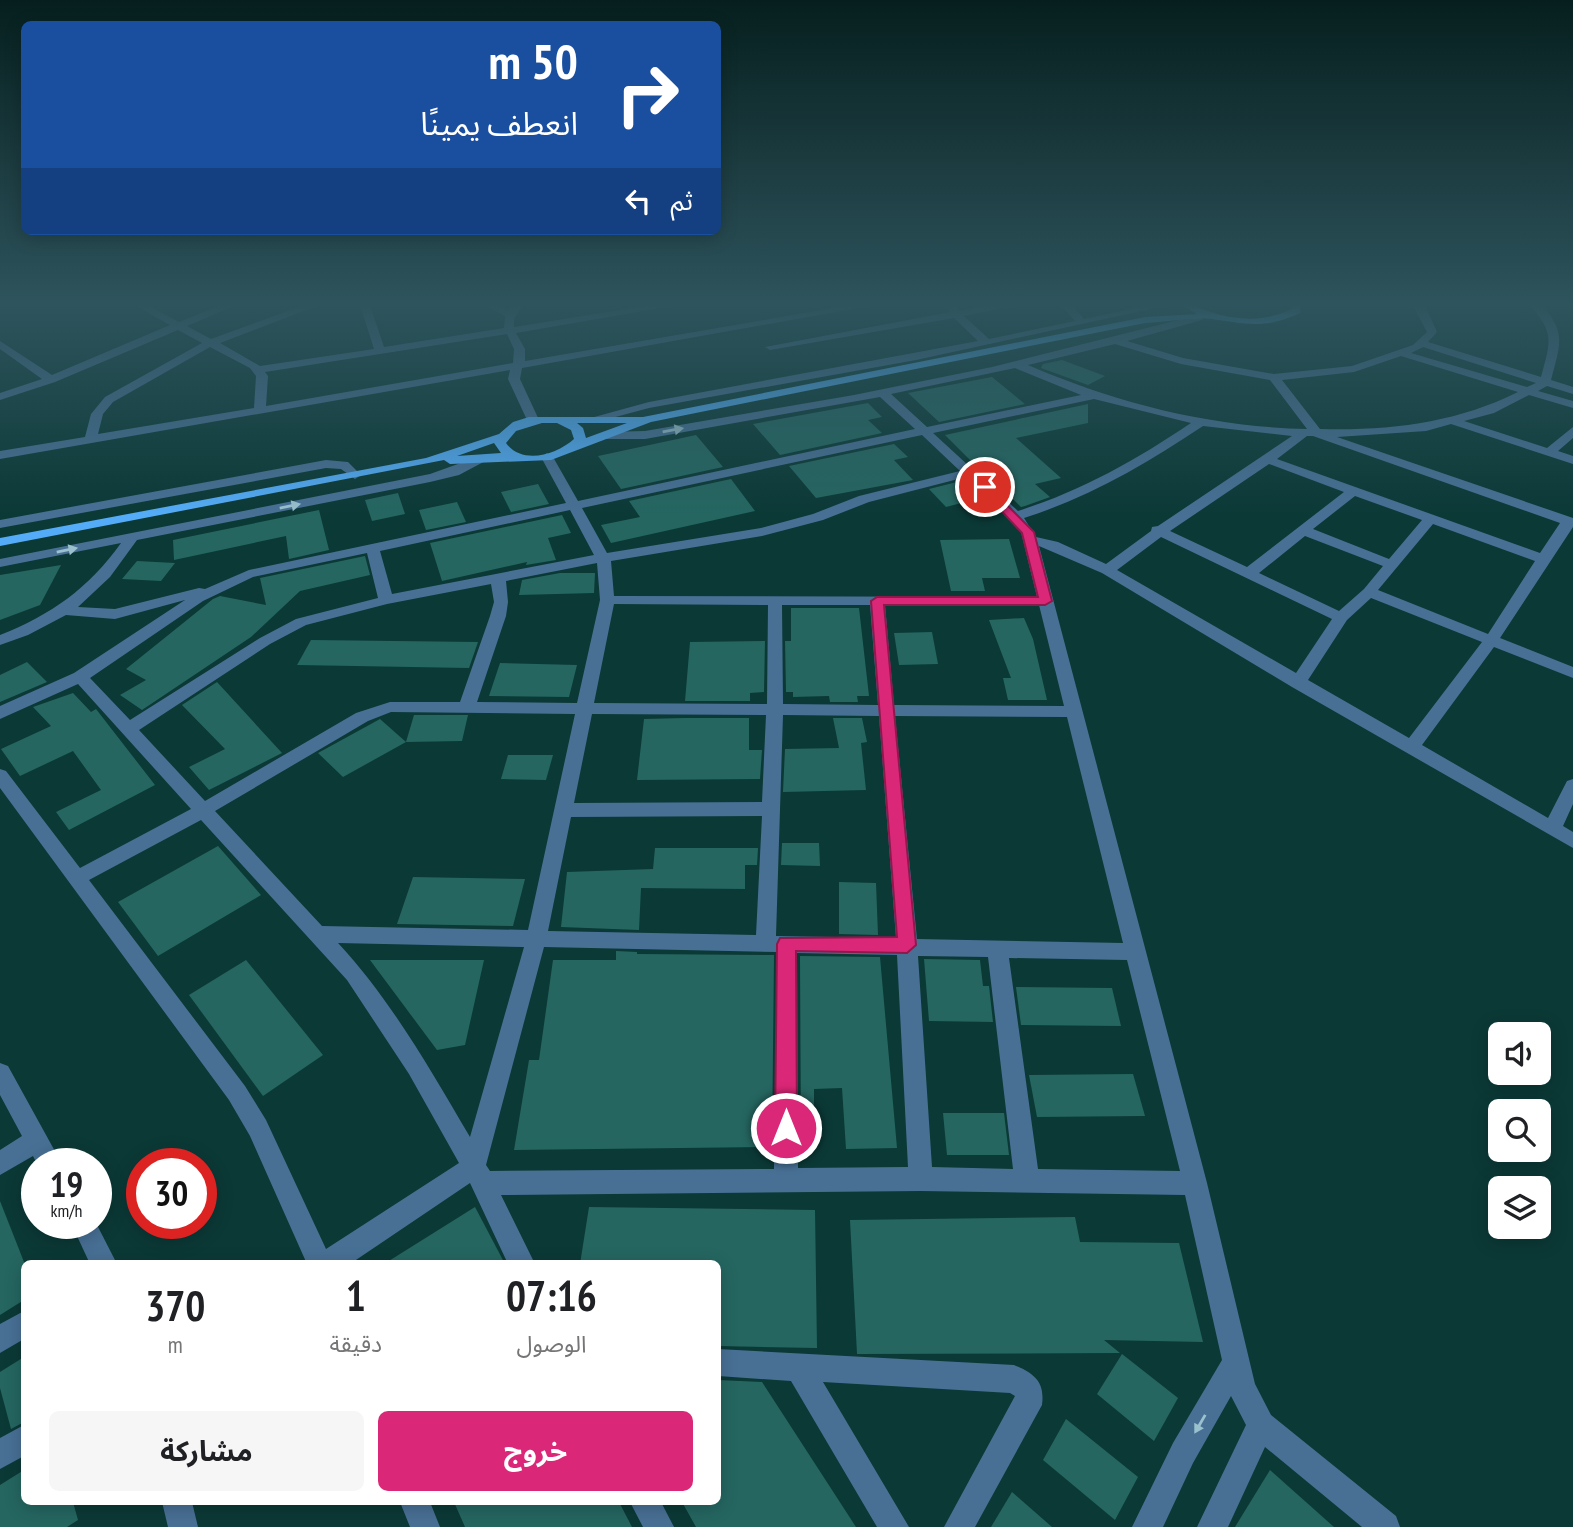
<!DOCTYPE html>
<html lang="ar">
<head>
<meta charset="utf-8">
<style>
  body { margin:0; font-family:"PT Sans Narrow","Noto Sans Arabic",sans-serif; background:#f6f6f6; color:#202124; direction:rtl; height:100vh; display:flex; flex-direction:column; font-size:26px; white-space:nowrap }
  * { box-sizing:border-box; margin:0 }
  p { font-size:23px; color:#757577 }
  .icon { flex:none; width:38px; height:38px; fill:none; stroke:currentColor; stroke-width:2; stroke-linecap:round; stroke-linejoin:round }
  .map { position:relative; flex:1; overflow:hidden; direction:ltr }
  .drawer { position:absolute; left:21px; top:1260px; width:700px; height:245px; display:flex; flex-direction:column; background:#fff; border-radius:10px; box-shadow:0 4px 18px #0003; direction:rtl }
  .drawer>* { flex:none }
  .guide { position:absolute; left:21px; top:21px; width:700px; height:214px; border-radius:10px; box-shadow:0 4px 18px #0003; direction:rtl; background:#1a4fa0; color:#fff; overflow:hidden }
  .controls { position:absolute; left:1488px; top:1022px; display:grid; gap:14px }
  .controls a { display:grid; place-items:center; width:63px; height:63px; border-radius:10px; background:#fff; box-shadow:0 4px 18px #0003; font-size:35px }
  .speed { position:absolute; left:21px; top:1148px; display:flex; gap:14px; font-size:35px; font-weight:700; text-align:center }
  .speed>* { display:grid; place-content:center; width:91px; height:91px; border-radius:50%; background:#fff; box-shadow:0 4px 18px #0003; line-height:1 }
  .speed small { font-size:18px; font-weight:400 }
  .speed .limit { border:10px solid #d22; background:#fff; color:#111 }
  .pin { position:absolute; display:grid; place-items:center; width:60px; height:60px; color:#fff; margin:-30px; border:4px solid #fff; border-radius:50%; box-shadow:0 2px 7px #0007 }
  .me { position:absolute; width:77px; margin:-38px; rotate:0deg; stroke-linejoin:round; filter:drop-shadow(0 0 5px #0008) }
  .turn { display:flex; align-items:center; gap:24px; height:147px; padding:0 28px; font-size:32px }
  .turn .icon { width:91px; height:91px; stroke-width:2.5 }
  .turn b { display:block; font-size:49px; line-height:60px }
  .then { display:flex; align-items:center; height:66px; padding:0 28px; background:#0003; gap:14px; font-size:26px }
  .eta { display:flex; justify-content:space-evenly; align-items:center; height:119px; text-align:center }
  .eta b { font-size:42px; font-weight:700; line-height:49px }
  .cta { display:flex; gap:14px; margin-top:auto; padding:14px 28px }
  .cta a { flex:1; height:80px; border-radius:10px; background:#db2777; color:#fff; font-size:28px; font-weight:700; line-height:80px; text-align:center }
  .cta a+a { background:#f6f6f6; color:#202124 }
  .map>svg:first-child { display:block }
  .building { fill:#256661 }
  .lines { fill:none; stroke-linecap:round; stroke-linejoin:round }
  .minor { fill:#487095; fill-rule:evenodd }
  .major { fill:#54acf8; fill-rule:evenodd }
  .oneway { fill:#9ac1cd }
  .route { fill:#db2777; stroke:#8e194d; stroke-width:2 }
</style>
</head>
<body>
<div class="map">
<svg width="1573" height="1527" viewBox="0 0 1573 1527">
  <rect width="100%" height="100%" fill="#0b3936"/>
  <g class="building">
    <polygon points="1062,360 1105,376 1088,385 1041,368 1043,364"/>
    <polygon points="992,377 1025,404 939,422 908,393"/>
    <polygon points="868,403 882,417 868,420 882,433 780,455 753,424"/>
    <polygon points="1088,404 1088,423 1016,438 1061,478 1035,484 1050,497 1025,506 1021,507 1005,491 1002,492 945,435"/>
    <polygon points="696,435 723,467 621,489 598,456"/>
    <polygon points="894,444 908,457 894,460 913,480 816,498 789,466"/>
    <polygon points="731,479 755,511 611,543 601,525 640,517 629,501"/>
    <polygon points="965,480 984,497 946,507 929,489"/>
    <polygon points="538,484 549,504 511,512 501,492"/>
    <polygon points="398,493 405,514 372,521 365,500"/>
    <polygon points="457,502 466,522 426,530 419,510"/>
    <polygon points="319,510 329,550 289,559 286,536 174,560 173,540"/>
    <polygon points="562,515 571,533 548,538 556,560 526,565 527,562 442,581 430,543"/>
    <polygon points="1009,539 1020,578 982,578 985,591 951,591 940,540"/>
    <polygon points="365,556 370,575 300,591 251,637 142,710 120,695 146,680 126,669 213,599 220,596 266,605 260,578"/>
    <polygon points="137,561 175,563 161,581 122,579"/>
    <polygon points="61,565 40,605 0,620 0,575"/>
    <polygon points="560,573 595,573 594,593 519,595 522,580"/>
    <polygon points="791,608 859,608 869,696 857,696 858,702 830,702 829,696 793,697 793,692 786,692 785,641 791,641"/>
    <polygon points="1024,618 1033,639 1047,700 1008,700 1003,678 1011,678 989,620"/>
    <polygon points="932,632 938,664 899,665 894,633"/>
    <polygon points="311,640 478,642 469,668 297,665"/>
    <polygon points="765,641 764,692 750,693 750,701 685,701 690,642"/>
    <polygon points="27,662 47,682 0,702 0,675"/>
    <polygon points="500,663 577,665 569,697 489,696"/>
    <polygon points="217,682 282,753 209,790 189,767 225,749 182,705"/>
    <polygon points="73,693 91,712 96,709 155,785 69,830 56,812 101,790 73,751 20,776 1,749 51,726 33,707"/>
    <polygon points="414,715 468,715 462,741 406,742"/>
    <polygon points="684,718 749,718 749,750 762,750 760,779 637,780 644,719"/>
    <polygon points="833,718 862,718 867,742 861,743 866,790 783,792 785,749 839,748"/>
    <polygon points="380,719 406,742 343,777 318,753"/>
    <polygon points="508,755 553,755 546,780 501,779"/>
    <polygon points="782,843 819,843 820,866 781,865"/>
    <polygon points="218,846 261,895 158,956 118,902"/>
    <polygon points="655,848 758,848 757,865 745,865 745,889 641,888 639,930 561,927 567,872 653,869"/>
    <polygon points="413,877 525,879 513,926 397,924"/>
    <polygon points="839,882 876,883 878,935 839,934"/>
    <polygon points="616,951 637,952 637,954 774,955 772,1147 514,1150 529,1060 539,1060 553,960 616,960"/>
    <polygon points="800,956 880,957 897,1148 846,1149 842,1088 814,1089 814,1146 801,1146"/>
    <polygon points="924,959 980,960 983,986 989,986 993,1022 929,1021"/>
    <polygon points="246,960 323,1055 263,1096 189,995"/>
    <polygon points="370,960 484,960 465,1045 437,1050"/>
    <polygon points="1016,987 1112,988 1121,1026 1021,1025"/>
    <polygon points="1133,1074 1145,1116 1037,1117 1029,1075"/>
    <polygon points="943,1113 1004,1113 1009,1155 947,1155"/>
    <polygon points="0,1201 24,1262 24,1300 0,1315"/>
    <polygon points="475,1207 505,1264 384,1264"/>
    <polygon points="589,1207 815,1210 817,1348 718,1346 718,1264 580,1264"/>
    <polygon points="1075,1217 1080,1242 1179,1243 1203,1342 1104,1340 1120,1353 857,1354 850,1220"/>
    <polygon points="1122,1354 1178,1398 1154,1441 1097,1394"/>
    <polygon points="24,1357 24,1422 11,1429 0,1388 0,1372"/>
    <polygon points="718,1380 762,1382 856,1527 696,1527 682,1502 718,1502"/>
    <polygon points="1066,1419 1138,1477 1115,1520 1043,1460"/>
    <polygon points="24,1470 24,1502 73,1502 78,1520 67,1527 0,1527 0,1485"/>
    <polygon points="1270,1470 1334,1527 1235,1527"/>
    <polygon points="1012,1492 1052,1527 991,1527"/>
    <polygon points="454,1502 619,1502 632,1527 465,1527"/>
  </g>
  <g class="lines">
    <g class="minor">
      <path d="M129,302h13l37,20 49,-20h15l-56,24 24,13 101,-37h15l-107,41 40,23 114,-17 -15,-47h10l15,45 120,-19 1,-12 -27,-14h14l17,8 5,-8h11l-11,17v8l155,-25h26l-179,31 9,16v12l343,-59h24l-370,66 -2,11 19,41 -6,4 -6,-4 -19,-41 2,-9 -510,89v-8l85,-14 6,-23 14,-17 97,-54 -24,-13 -123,52 -55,18v-7l42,-14 -42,-30v-8l52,34 118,-50zM507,334l7,15 -1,14 -247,43 2,-30 -3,-4zM210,347l40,21 6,8 -2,32 -156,26 5,-20 10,-12z"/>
      <polygon points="944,302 954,302 959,311 1007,302 1031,302 964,316 989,339 1075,321 1058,302 1069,302 1084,319 1163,302 1174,304 916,360 649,408 593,423 587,419 649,402 978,341 954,318 770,350 765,347 950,312"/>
      <path d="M1411,302l14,3 12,27 -9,10 113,35c10,-38 14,-44 -14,-75h11c30,29 22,42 13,78l22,7v7l-26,-8 -9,5 35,10v7l-44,-13 -35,18 -30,8 83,27 26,-21v11l-15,13 15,5v8l-122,-40 -25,7 -89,6 236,81v9l-73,111 73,29v11l-79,-31 -72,98 126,73 19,-37 6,-2v25l-10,22 10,6v16l-281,-161 -190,-114 -63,-27 168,637 48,201 16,31 125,101 4,11h-38l-97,-80 -37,80h-31l49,-102 -15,-29 -38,67 -30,64h-31l41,-84 49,-83 -37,-165 -264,-4 -420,4 34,69h-27l-38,-81 -120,81h-43l-57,-128 -21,-36 -229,-312v-19l6,2 74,97 111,-59 -113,-125 -78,35v-13l74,-33 111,-73 -70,19 -49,-4 -38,20 -28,10v-10c51,-20 89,-47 121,-92l-121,24v-8l430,-85 53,-19 6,4 -30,16 -29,7 -293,58 -27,37 -32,30 37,2 84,-21 6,1 44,-19 317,-67 -25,-46 6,-4 6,4 25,44 337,-72 -35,-32 -235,42h-44l-2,-3 6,-4 40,-1 209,-36 138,-28 206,-52 5,3 -1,2 -75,21 56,17 91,16 78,-8 61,-21 14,-13zM1115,344l66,20 89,16 37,49c-97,-2 -191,-26 -279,-64zM1423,347l113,36 -9,4 -116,-34zM1401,356l117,36c-62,31 -130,39 -198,37l-38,-49 72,-8zM1015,368l66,27 -154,32 -36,-33zM1094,399l97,24c-55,37 -110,68 -173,88l-85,-78zM1203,426l89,10 -134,90 -6,1 -1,4 -45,33 -48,-22 -22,-5 -12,-19c66,-21 122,-54 179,-92zM922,435l38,36 -101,25 -46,18 -52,14 -154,25 -25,-45zM1307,436h6l247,87 -20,30 -263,-94zM1269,464l75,28 -97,75 -77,-36zM966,477l45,42 10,13 16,65 -423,-1 -3,-35 151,-25 61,-16 46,-18zM1355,496l67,24 -33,39 -76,-30zM570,510l24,45 -202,39 -12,-43zM1433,524l102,37 -47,73 -110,-44zM1305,536l78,30 -19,23 -25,22 -80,-38zM1161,537l171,82 -36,54 -179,-103zM367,553l11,45 -82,21 -36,19 -130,82 -40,-42 113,-77 50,-24zM597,563l3,37 -23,103 -100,-1 29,-86 2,-14 -2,-21zM491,584l3,18 -4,14 -30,86h-70l-34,11 -151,88 -66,-71 131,-86 36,-19 81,-21zM1371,598l111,44 -73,96 -101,-58 39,-60zM614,604l154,1 -1,99 -173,-1zM782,605h88l8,100 -95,-1zM885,605h154l25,101 -170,-1zM391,712l184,2 -47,216 -206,-4 -107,-115 153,-90zM592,714l174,1 -4,87 -188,1zM783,715l96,1 17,222 -120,-2zM895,716l172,1 56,226 -206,-4zM762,816l-6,119 -208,-4 23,-114zM201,820l146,160 62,94 50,89 -133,86 -60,-129 -21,-34 -156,-206zM338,943l186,4 -54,190c-40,-68 -79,-137 -132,-194zM544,947l233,5 -3,217 -284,2 -4,-6zM797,953l100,2 11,212 -110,1zM918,956l70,1 25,212 -81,-2zM1009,958l118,2 53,211 -142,-2z"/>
      <polygon points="1561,302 1573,302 1573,307 1562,304"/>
      <polygon points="326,460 348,462 361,475 355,479 341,469 326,468 0,528 0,520"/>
      <polygon points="0,1063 8,1066 62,1164 37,1164 33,1156 0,1175 0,1150 22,1136 0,1095"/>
      <polygon points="71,1223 96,1223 117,1264 90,1264"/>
      <polygon points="24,1311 24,1339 0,1353 0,1324"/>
      <path d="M718,1349l296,16c21,9 31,17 28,40l-67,122h-31l71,-131 -5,-3 -187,-11 86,145h-32l-86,-146 -73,-5z"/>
      <polygon points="24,1425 24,1456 0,1469 0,1438"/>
      <polygon points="162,1502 192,1502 198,1527 168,1527"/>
      <polygon points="400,1502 430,1502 440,1527 410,1527"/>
      <polygon points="630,1502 661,1502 674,1527 643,1527"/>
    </g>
    <path class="major" d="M1176,302c13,0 20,5 32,9 28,10 57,11 83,-2l1,-7h10l-2,11c-34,16 -53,11 -88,6 -21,-2 -46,3 -67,4l-494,99 -100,38 -101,4 -6,-4 -444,86v-8l426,-80 73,-24 14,-12 16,-5h114l502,-100 52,-3zM542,423h15l14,7 3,9c-18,16 -52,26 -68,4l10,-12zM577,423h50l-41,15 -3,-10zM494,443l7,10 -44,3z"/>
  </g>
  <defs><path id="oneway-solid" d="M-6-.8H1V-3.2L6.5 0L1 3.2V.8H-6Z" transform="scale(1.75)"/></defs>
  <g class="oneway">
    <use href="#oneway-solid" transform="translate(673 430) rotate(-10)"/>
    <use href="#oneway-solid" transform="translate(290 506) rotate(-11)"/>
    <use href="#oneway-solid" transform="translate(67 550) rotate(-11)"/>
    <use href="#oneway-solid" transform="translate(1200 1424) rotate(120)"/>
  </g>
  <linearGradient id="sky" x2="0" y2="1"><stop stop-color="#061f1e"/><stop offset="0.59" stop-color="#2e545d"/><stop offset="1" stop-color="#2e545d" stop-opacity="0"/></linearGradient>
  <rect width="1573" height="516" fill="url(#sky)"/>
  <polygon class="route" points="985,483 1034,532 1052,601 1045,605 884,605 916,945 907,953 796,951 797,1128 794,1135 786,1138 779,1135 775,1128 777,944 780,938 897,937 871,601 877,597 1038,597 1022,533 981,489 981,484"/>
</svg>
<div class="controls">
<a><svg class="icon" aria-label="sound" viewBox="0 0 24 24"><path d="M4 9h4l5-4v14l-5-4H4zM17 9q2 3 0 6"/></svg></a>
<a><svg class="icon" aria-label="search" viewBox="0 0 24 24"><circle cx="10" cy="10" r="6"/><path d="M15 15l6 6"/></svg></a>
<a><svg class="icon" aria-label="layers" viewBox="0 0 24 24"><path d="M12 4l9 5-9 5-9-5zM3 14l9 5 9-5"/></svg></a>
</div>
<div class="speed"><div>19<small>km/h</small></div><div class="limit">30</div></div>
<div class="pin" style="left:985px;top:487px;background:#d93025"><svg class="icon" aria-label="arrive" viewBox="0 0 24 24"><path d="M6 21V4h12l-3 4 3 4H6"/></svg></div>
<svg class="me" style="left:786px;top:1128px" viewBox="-20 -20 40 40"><circle r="17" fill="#db2777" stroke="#fff" stroke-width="3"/><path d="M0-11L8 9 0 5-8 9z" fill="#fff"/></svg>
<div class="guide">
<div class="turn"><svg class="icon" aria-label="right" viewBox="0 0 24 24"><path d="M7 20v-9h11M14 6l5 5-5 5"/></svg><div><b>50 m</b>انعطف يمينًا</div></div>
<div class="then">ثم<svg class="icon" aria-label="left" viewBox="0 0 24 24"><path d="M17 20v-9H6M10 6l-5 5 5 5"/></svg></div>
</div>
<section class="drawer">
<div class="eta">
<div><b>07:16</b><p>الوصول</p></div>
<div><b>1</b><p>دقيقة</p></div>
<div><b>370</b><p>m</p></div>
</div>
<div class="cta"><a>خروج</a><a>مشاركة</a></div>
</section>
</div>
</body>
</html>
